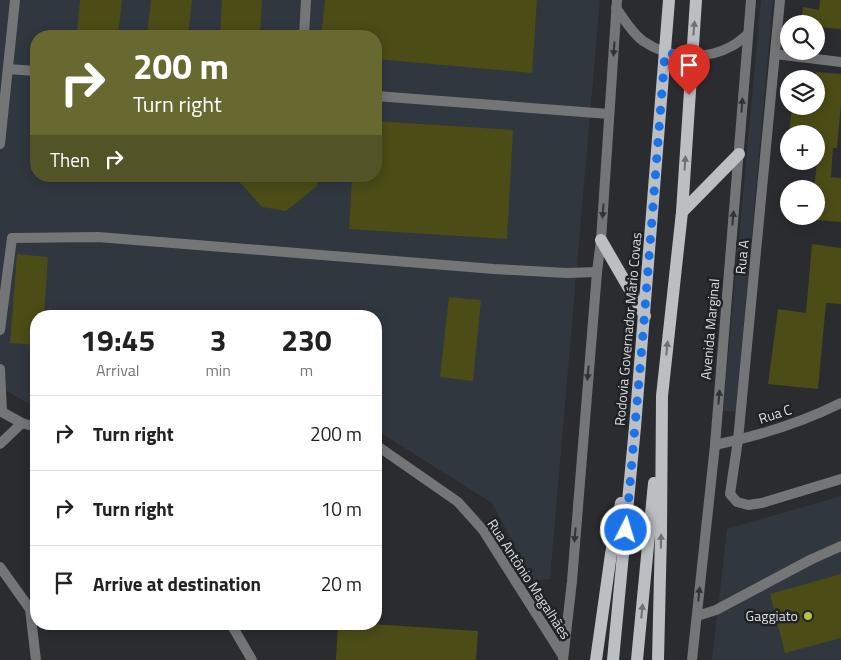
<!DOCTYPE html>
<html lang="en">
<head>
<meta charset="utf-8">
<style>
  body { margin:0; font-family:"Titillium Web",sans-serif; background:#f6f6f6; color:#222; height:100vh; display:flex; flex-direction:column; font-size:19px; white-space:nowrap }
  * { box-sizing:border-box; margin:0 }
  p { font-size:16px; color:#767676 }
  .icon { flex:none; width:28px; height:28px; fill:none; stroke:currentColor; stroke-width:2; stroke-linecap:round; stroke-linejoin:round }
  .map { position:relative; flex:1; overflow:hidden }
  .drawer { position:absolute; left:30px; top:310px; width:352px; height:320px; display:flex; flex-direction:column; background:#fff; border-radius:20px; box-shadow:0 2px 12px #0003 }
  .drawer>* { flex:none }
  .top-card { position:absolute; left:30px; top:30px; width:352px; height:152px; border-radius:20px; box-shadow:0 2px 12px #0003; background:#676931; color:#fff; overflow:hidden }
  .fabs { position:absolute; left:780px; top:15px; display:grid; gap:10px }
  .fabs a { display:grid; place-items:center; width:45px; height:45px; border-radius:50%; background:#fff; box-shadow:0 2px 12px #0003; font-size:25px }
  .pin { position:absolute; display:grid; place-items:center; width:42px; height:42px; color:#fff; margin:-51px -21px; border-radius:50% 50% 50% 0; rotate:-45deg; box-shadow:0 0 5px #0007 }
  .pin .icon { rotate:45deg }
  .me { position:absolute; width:55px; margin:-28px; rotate:5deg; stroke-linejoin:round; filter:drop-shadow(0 0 4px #0008) }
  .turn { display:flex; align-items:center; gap:18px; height:105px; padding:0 20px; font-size:22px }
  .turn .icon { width:65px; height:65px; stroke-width:2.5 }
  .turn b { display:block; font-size:35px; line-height:42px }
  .then { display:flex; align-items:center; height:48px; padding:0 20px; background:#0003; gap:10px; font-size:19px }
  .eta { display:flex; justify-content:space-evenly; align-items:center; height:85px; text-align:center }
  .eta b { font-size:30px; font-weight:700; line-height:35px }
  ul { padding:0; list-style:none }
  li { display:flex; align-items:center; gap:15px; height:75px; padding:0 20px; border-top:1px solid #e0e0e0 }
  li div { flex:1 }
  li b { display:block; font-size:19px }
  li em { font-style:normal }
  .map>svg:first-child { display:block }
  .built { fill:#30373e; fill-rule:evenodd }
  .building { fill:#4b4c16 }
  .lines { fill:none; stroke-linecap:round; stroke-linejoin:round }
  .service { stroke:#747577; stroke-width:10 }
  .minor { stroke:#747577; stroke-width:10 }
  .tertiary { stroke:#747577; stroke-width:10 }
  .primary { stroke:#bbbec2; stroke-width:12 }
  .oneway { fill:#6e7074 }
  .oneway2 { fill:#313336 }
  .route { stroke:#1a73e8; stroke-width:9; stroke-dasharray:0 16.2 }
  .poi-dot { fill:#bcbf43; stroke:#202326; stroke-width:2 }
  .labels { text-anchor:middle; stroke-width:5; stroke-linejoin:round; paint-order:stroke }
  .street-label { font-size:14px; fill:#dcdee0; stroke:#202326 }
  .poi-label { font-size:14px; fill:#dcdee0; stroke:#202326; text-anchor:end }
</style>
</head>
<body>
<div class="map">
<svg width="841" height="660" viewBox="0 0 841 660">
  <rect width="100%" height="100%" fill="#2a2c2f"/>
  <g class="built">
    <path d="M0,0h600l-50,579 -17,2 -41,-78 -116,-73v-114h-340v92l-36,-21zM36,36h340v140h-340z"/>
    <polygon points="761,0 773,0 736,411 723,411"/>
    <polygon points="841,496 841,660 712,660 727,529"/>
  </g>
  <g class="building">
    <polygon points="80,0 122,0 118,36 77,32"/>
    <polygon points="151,0 192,0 188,36 147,36"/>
    <polygon points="222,0 262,0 260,36 220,36"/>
    <polygon points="325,0 537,0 532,73 376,59 376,36 321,36"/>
    <polygon points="820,0 841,0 841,29 816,27 816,24 801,24 803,7 819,10"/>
    <polygon points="816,72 841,74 841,104 837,148 833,148 831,177 841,178 841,222 816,220 816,189 814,189 820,134 789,134 792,106 816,106"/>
    <polygon points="376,121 513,130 507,239 349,229 352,176 376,176"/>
    <polygon points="234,176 319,176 317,186 286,211 262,207"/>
    <polygon points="812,244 841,248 841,304 826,303 818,389 768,384 778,309 806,313"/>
    <polygon points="17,254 48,257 44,316 36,316 36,345 10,343"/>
    <polygon points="449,297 481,300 473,381 440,377"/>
    <polygon points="841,574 841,638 785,653 770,594"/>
    <polygon points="338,624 371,624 478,631 476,660 336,660"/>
  </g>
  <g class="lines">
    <g class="service">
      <polyline points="304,36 306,0"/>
      <polyline points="8,69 36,71"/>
      <polyline points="376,96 609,114"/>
      <polyline points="0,144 15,0"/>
      <polyline points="0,330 12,238 98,237 494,269 567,273 597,272"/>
      <polyline points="0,369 2,412"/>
      <polyline points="697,616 716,610 810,560 841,546"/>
    </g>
    <g class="minor">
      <polyline points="780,0 738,440 730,494 737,502 748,505 762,503 841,479"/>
      <polyline points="775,54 841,62"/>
      <polyline points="0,444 22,423"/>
      <path d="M715,445c43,-9 86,-22 126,-42"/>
      <polyline points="0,567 30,609 36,660"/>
      <polyline points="231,624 252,660"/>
    </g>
    <g class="tertiary">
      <path d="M616,8c8,11 16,25 27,33 26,18 62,20 89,5 6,-3 11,-8 16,-12"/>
      <polyline points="0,411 22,423 36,427"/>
      <polyline points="376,445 458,502 483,530 563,656"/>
      <polyline points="563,660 572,581 597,272 601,240 617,0"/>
      <polyline points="692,660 715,445 751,0"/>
    </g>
    <g class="primary">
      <polyline points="682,212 739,154"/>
      <polyline points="601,240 645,316"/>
      <polyline points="596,660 611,554 621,503"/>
      <polyline points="613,660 635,427 669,0"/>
      <polyline points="637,660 654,483"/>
      <polyline points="658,660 661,534 662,396 682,212 696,0"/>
    </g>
  </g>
  <defs><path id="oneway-solid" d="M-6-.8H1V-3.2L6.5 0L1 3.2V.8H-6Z" transform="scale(1.25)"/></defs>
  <g class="oneway">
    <use href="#oneway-solid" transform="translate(694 28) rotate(-85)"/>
    <use href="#oneway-solid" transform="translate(685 163) rotate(-86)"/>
    <use href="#oneway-solid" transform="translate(667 348) rotate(-84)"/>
    <use href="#oneway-solid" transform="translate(661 541) rotate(-89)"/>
    <use href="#oneway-solid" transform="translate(642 611) rotate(-84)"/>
  </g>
  <g class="oneway2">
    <use href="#oneway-solid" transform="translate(614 49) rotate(94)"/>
    <use href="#oneway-solid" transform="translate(742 105) rotate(-86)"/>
    <use href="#oneway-solid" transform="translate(603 211) rotate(94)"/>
    <use href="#oneway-solid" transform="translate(733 218) rotate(-85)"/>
    <use href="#oneway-solid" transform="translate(588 373) rotate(95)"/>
    <use href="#oneway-solid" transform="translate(719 397) rotate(-85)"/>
    <use href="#oneway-solid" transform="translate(575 535) rotate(95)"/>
    <use href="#oneway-solid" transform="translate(699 594) rotate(-84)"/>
  </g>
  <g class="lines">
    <polyline class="route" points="626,530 643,334 665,53 692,56 689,95"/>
  </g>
  <circle class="poi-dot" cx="808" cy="616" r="5"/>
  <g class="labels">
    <g class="street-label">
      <text transform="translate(742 257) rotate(-84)" y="5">Rua A</text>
      <text transform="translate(628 329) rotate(-85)" y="5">Rodovia Governador Mário Covas</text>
      <text transform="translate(710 329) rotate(-85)" y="5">Avenida Marginal</text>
      <text transform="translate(775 414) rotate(-18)" y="5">Rua C</text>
      <text transform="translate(529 579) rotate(57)" y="5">Rua Antônio Magalhães</text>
    </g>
    <g class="poi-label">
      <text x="798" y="621">Gaggiato</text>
    </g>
  </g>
</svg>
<div class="fabs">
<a><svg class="icon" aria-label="search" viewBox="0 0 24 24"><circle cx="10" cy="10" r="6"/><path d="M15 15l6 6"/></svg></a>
<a><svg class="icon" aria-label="layers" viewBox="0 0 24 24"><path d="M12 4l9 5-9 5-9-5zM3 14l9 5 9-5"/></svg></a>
<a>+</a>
<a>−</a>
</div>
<div class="pin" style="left:689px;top:95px;background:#d93025"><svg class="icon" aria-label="arrive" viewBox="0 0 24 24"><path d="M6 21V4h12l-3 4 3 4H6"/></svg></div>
<svg class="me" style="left:626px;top:530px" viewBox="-20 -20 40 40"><circle r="17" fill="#1a73e8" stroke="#fff" stroke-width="3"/><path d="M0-11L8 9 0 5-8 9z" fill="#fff"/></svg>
<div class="top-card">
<div class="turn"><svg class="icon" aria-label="right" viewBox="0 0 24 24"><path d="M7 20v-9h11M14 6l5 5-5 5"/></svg><div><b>200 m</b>Turn right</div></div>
<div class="then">Then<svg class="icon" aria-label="right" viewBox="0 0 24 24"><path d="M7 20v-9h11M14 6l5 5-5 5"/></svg></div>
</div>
<section class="drawer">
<div class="eta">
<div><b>19:45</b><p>Arrival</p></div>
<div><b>3</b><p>min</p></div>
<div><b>230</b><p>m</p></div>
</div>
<ul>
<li><svg class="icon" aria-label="right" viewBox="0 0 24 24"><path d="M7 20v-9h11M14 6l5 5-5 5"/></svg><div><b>Turn right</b></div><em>200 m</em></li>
<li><svg class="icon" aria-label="right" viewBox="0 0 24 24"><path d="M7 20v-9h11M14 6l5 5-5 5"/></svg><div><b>Turn right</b></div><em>10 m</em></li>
<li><svg class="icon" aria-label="arrive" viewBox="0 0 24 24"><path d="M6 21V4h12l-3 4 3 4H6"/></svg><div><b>Arrive at destination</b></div><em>20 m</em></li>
</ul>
</section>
</div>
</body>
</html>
